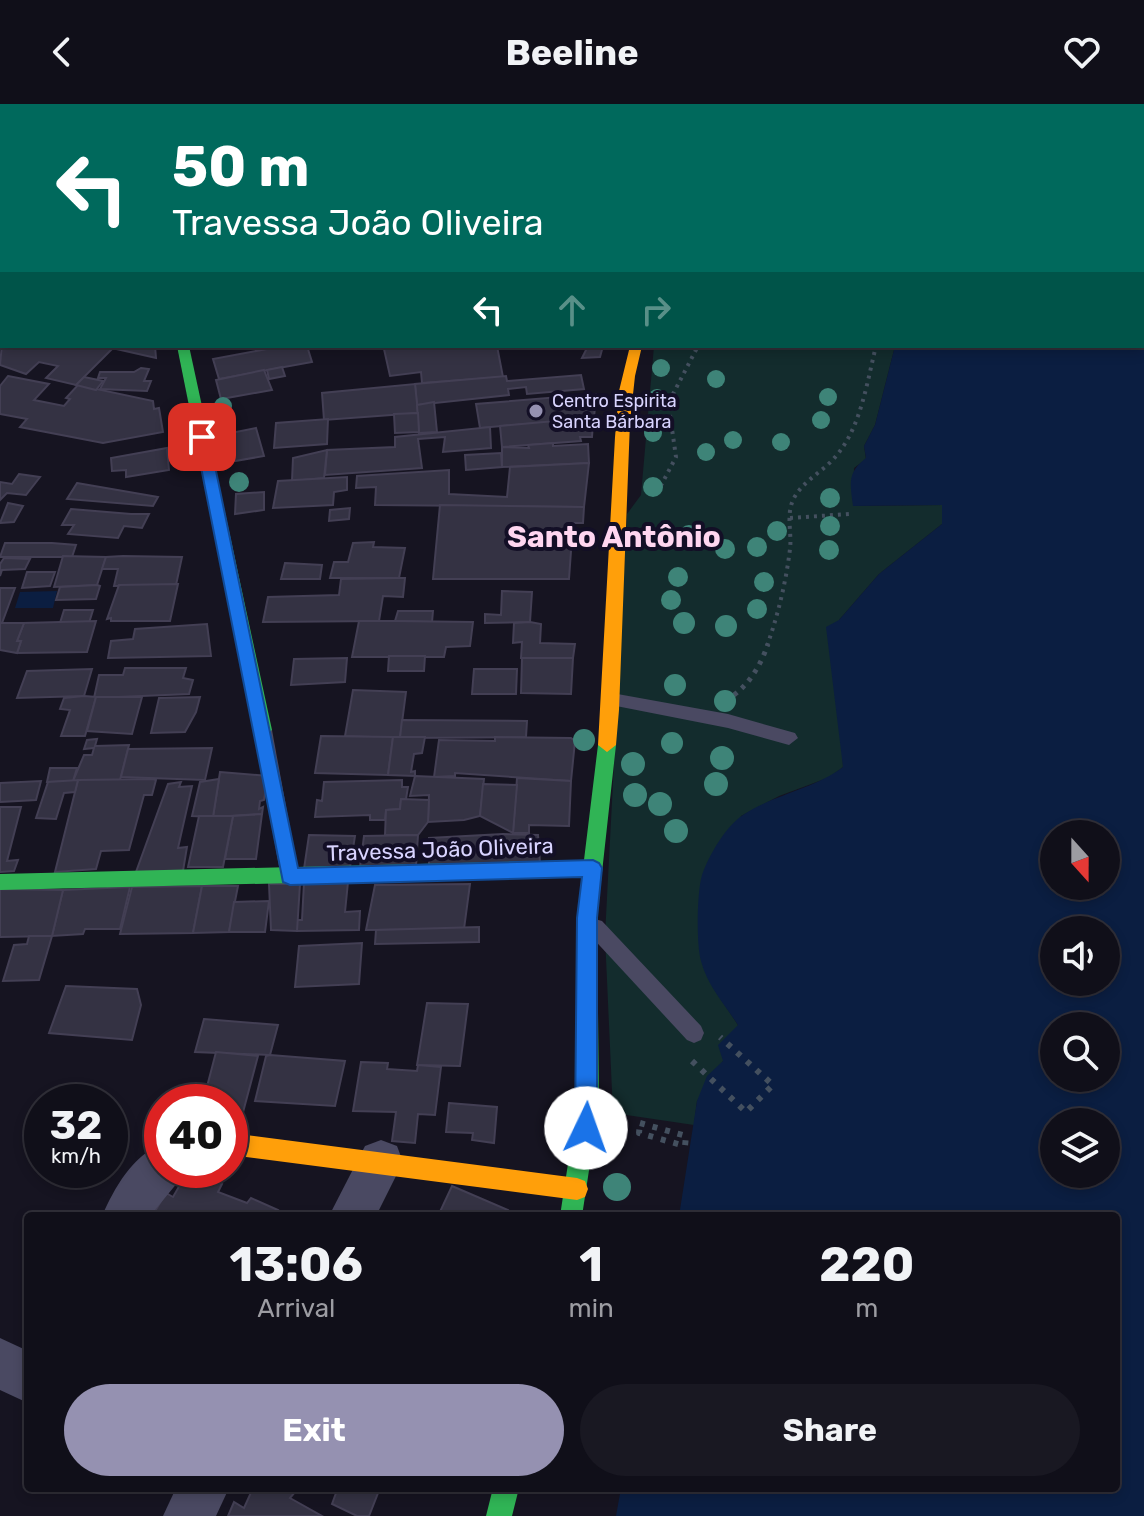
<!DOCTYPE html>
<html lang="en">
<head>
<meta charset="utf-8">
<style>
  body { margin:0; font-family:Rubik,sans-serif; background:#191822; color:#f1f3f6; height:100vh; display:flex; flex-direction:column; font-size:30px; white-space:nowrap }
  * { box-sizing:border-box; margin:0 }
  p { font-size:26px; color:#9c9ca2 }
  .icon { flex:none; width:44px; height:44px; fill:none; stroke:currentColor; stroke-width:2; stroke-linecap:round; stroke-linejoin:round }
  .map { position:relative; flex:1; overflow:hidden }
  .panel { position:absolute; left:24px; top:1108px; width:1096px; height:280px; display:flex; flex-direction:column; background:#100f19; border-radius:8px; box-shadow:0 4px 12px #0003,0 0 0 2px #302f38 }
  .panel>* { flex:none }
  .top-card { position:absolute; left:0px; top:0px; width:1144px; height:244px; box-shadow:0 4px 12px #0003,0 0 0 2px #302f38; background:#00695c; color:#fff; overflow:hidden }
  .needle { width:52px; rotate:159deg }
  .fabs { position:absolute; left:1040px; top:716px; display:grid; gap:16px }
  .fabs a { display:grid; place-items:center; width:80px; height:80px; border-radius:50%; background:#100f19; box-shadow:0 4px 12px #0003,0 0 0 2px #302f38; font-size:40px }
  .speed { position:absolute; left:24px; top:980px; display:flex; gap:16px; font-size:40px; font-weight:700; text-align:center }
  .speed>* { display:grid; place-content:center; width:104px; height:104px; border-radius:50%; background:#100f19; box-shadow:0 4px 12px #0003,0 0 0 2px #302f38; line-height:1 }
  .speed small { font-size:20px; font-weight:400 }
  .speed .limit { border:12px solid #d22; background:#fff; color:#111 }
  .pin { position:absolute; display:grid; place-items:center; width:68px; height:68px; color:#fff; margin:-34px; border-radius:16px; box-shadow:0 4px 12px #0006 }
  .me { position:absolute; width:88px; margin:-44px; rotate:3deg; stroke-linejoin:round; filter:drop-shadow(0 0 6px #0008) }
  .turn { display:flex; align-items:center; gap:28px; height:168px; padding:0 40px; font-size:36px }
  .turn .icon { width:104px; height:104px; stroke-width:2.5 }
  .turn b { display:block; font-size:56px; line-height:68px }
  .lanes { display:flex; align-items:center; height:76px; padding:0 40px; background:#0003; justify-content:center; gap:40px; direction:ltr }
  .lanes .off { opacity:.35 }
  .eta { display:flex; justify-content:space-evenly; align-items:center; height:136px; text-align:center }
  .eta b { font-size:48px; font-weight:700; line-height:56px }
  .primary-button { display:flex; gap:16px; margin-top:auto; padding:16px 40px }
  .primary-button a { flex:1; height:92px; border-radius:48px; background:#9591b1; color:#fff; font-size:32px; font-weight:700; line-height:92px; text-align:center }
  .primary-button a+a { background:#191822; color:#f1f3f6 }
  header { display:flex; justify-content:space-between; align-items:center; height:104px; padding:0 40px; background:#100f19; font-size:36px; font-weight:700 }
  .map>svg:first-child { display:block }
  .green { fill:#132c2d }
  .water { fill:#0b1e41; fill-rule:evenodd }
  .building { fill:#343243; stroke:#433f54; stroke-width:2 }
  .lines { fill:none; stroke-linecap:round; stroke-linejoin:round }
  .path-far2 { stroke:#44505f; stroke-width:4; stroke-dasharray:3 5; stroke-linecap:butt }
  .path-far1 { stroke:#44505f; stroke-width:5; stroke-dasharray:4 6; stroke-linecap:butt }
  .path { stroke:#44505f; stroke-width:6; stroke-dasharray:5 8; stroke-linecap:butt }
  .lane { fill:#4a4962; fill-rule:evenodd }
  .street { fill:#4a4962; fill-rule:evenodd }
  .fast { fill:#30b455; fill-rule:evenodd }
  .slow { fill:#ff9f0a; fill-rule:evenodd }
  .tree { fill:#3e8478 }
  .route { fill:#1a73e8; stroke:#114b97; stroke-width:2 }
  .poi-dot { fill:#9591b1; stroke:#130f26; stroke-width:3 }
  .labels { text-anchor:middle; stroke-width:8; stroke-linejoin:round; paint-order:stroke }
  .far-poi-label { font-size:18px; fill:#d9d4ff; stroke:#130f26; text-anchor:start }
  .street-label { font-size:22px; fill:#d9d4ff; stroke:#130f26 }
  .district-label { font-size:30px; font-weight:bold; fill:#ffd6f0; stroke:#130f26 }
</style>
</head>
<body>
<header><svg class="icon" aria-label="back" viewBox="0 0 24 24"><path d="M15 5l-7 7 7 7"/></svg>Beeline<svg class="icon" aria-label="heart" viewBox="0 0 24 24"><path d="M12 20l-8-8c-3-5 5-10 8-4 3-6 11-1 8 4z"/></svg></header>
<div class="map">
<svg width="1144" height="1412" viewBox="0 0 1144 1412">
  <rect width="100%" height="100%" fill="#161421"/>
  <polygon class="green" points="654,242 895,242 875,321 864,342 866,355 854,364 853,402 943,401 942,420 879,470 839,516 843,663 830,673 779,692 741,712 712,882 738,921 723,957 697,997 694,1021 613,1009 605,832 627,410 641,391"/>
  <g class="water">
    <path d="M955,0h189v1412h-528l5,-28h495v-272h-437l18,-115 10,-25 16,-15 -5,-16 20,-20c-13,-20 -31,-40 -37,-64 -5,-18 -4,-69 1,-86 7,-20 24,-49 41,-60 32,-21 71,-26 100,-48l-17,-140 13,-7 40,-46 63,-50v-19l-89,1c-3,-23 -6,-33 13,-48l-2,-12 11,-21 20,-79h247v-240h-189zM1054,730h52v52h-52zM1054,826h52v52h-52zM1054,922h52v52h-52zM1054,1018h52v52h-52z"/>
    <polygon points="57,487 53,504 15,504 20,488"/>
  </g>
  <g class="building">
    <polygon points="2,240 100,242 112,245 76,281 46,274 58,262 39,258 26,270 0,261"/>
    <polygon points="155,242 156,254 103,242"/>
    <polygon points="283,242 307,242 312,258 219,275 213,255"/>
    <polygon points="401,242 497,242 503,273 422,279 421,268 390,272 384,245"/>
    <polygon points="588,242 603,242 600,253 582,254"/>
    <polygon points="282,263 285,272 269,275 267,266"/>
    <polygon points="141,264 149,265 144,277 151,277 147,287 100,285 106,274 98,274 100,268 134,268"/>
    <polygon points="264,266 272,286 221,295 216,276"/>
    <polygon points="581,271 584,285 527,290 526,283 508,285 509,291 417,301 415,280 506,272 507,277"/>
    <polygon points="8,272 49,280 34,296 64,302 70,295 66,294 78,281 153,297 154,305 159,304 163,328 103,339 20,323 27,315 0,310 0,282"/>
    <polygon points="84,273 103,277 96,286 76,281"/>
    <polygon points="415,280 418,309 324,316 322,289"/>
    <polygon points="596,290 594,314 480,324 476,300"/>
    <polygon points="434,298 437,328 419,329 417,301"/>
    <polygon points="418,309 419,328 395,329 394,310"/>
    <polygon points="328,315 327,340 274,344 276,319"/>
    <polygon points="577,315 577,320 593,319 592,333 580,333 581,337 502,343 500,322"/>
    <polygon points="490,323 491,344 443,348 445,333 418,335 422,364 325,371 327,346 395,343 395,333"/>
    <polygon points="256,324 264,352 235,357 226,330"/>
    <polygon points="553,339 553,342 588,340 589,359 502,363 502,343 529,344 528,341"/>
    <polygon points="167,344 169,366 126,373 126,366 112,367 111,354"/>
    <polygon points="327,346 324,374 292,377 293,354"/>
    <polygon points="501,349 502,363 466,366 465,351"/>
    <polygon points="589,359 584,403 375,401 376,383 356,384 357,372 449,366 449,390 507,393 510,363"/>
    <polygon points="19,370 40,373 26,391 7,389 0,396 0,378 12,380"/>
    <polygon points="347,373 347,386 334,388 333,401 273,404 278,377"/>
    <polygon points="77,379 158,393 153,402 67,395"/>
    <polygon points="264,388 264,406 235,410 236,390"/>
    <polygon points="8,399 23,402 14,418 0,419"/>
    <polygon points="440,401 584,403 583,419 573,419 569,475 433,475"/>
    <polygon points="350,404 349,415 329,417 330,406"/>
    <polygon points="71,405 131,410 149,410 142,424 124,422 118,434 68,430 74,421 62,421"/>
    <polygon points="374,438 373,443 405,444 399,474 330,474 334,458 348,458 353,439"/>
    <polygon points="5,439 52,439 76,441 72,453 0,453"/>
    <polygon points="63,452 106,453 97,481 54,483"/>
    <polygon points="123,452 182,453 176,481 114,482 118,465 102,465 106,453"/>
    <polygon points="4,454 30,455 25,465 2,466 0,472 0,460"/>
    <polygon points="285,459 322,461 320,475 281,475"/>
    <polygon points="27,468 55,468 50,482 22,484"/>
    <polygon points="399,474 405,474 403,493 383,492 379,517 263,518 268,493 339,491 341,475"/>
    <polygon points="178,480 170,517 111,517 111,514 107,515 119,481"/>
    <polygon points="97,481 100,482 96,495 56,496 60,483"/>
    <polygon points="0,484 15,484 2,519 0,519"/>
    <polygon points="502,487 532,488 530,518 485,519 485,510 501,511"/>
    <polygon points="64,506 93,506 89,519 60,519"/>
    <polygon points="398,507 433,507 432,518 395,517"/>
    <polygon points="96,517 87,548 17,549 21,537 17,537 24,519"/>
    <polygon points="359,517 395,517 473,518 470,542 446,543 444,553 352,553"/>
    <polygon points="530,518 541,520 540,539 575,540 573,554 521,554 522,538 513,539 514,519"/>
    <polygon points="0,519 24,519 17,537 21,537 17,549 0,546"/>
    <polygon points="207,520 211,552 108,554 111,537 133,535 135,525"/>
    <polygon points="389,552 425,552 424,567 388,567"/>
    <polygon points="347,554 345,578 291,581 294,555"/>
    <polygon points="522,554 573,554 571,590 521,589"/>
    <polygon points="125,564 186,564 183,574 193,576 189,590 94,594 99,571 123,571"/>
    <polygon points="92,565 84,592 17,594 27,567"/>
    <polygon points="474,565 517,565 516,590 472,590"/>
    <polygon points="353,586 406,588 400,634 345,632"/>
    <polygon points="84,592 96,593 85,632 61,632 70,606 60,605 64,594"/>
    <polygon points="96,593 142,593 132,630 87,627"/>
    <polygon points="200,593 196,608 185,628 151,629 159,594"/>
    <polygon points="402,616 527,617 526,633 400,634"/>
    <polygon points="321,632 393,633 388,671 315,669"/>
    <polygon points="393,633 425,633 422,649 414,650 411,668 415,667 415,672 388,671"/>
    <polygon points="495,633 571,634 575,637 571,677 455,669 455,672 434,673 439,636 495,637"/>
    <polygon points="97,635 95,642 129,641 120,676 73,677 84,651 92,651 94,644 84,645 87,636"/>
    <polygon points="212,644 205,676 121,673 128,645"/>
    <polygon points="50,664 77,664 73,677 47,678"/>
    <polygon points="220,668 268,672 264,696 260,697 259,705 263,703 262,710 213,713"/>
    <polygon points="415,672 484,675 480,712 464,716 428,718 429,691 410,692"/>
    <polygon points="517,674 571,677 569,722 529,721 529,729 513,729"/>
    <polygon points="153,675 156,676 152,691 144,691 129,746 101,747 96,765 55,768 78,676"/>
    <polygon points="219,675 213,713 192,712 200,678"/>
    <polygon points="78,676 75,688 64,689 56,715 36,714 48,678"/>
    <polygon points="402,676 402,683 408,683 406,695 401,695 400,705 386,706 385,716 370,716 370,711 315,713 317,696 322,697 324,678"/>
    <polygon points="41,677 36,696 0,698 0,679"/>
    <polygon points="181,678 179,683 192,682 178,744 187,743 183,767 136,768 168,680"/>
    <polygon points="483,680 517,681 513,729 480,712"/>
    <polygon points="401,695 429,696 428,718 418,731 385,731 386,706 400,705"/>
    <polygon points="0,703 21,703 7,757 18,756 14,767 0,768"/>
    <polygon points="262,710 256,755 225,755 233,712"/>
    <polygon points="199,712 233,712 223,763 188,763"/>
    <polygon points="503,730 538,731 540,759 429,765 429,734"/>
    <polygon points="309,731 355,732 350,763 304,765"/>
    <polygon points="418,731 416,762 360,763 364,732"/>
    <polygon points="348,778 345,808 360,807 359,826 297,827 297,816 302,816 304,779"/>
    <polygon points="269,780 300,780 297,827 271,826"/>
    <polygon points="470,780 464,825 366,826 375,781"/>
    <polygon points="202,782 193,829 120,830 132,783"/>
    <polygon points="202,782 238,782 229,828 193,829"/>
    <polygon points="130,783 120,825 85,825 83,830 52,832 63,786"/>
    <polygon points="0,785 63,786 52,832 0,833"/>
    <polygon points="269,797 265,828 229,828 234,798"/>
    <polygon points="479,823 479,838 375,840 376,826"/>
    <polygon points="29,832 52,832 39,876 3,877 14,841 27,840"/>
    <polygon points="362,839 359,880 295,883 299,842"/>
    <polygon points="66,882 137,885 141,901 132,936 49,929"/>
    <polygon points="427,899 468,900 460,962 417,961"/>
    <polygon points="204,915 278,921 270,951 195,948"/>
    <polygon points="216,948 258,952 242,1012 230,1011 230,998 203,998"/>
    <polygon points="270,951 345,957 335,1002 255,997 266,952"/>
    <polygon points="361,958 388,959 387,965 417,967 418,961 441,963 435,1011 418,1010 415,1039 392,1037 396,1008 353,1007"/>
    <polygon points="449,999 497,1003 494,1039 472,1036 473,1029 446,1028"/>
    <polygon points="188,1067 222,1080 218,1088 247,1099 251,1094 278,1106 275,1112 152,1112 166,1089 173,1093"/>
    <polygon points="452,1082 508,1106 506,1112 438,1112"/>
    <polygon points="253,1384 288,1384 295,1388 290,1394 322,1412 228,1412 234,1398 244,1404"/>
    <polygon points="326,1384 380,1384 369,1412 357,1412 332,1400 336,1389"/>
  </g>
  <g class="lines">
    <g class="path-far2">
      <polyline points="657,389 676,353 670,311 672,292 698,242"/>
      <polyline points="790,414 849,410"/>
      <path d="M767,542c11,-31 19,-64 23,-97 2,-16 -4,-33 3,-49 9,-19 30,-28 43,-44 25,-29 31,-74 40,-110"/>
    </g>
    <path class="path-far1" d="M734,591c17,-13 27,-31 34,-51"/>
    <g class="path">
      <polyline points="692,957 746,1008 773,981 720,933"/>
      <polygon points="640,1019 686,1032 685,1042 639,1029"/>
    </g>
    <g class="lane">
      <rect x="0" y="140" width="2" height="8"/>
      <polygon points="612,589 728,610 795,629 798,634 789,641 728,624 606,600 604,595"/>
      <polygon points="263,619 272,626 299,773 297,779 290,781 283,779 281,773 254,626"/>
      <polygon points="595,815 602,817 701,922 704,929 701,936 694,939 687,936 588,829 585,823 588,817"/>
    </g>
    <g class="street">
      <polygon points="219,0 242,0 218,2"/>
      <polygon points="342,0 365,0 366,2 343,2"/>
      <polygon points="480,0 504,0 505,2 481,2"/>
      <polygon points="831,0 856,0 857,2 832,2"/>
      <rect x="0" y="25" width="2" height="13"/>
      <polygon points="381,1036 397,1042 403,1058 376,1112 329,1112 365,1042"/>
      <path d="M162,1040v26h20l-4,12 -28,34h-48c13,-29 30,-60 60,-72z"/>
      <polygon points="0,1234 28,1247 28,1299 0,1286"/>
      <polygon points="176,1384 229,1384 216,1412 163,1412"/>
    </g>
    <g class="fast">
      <polygon points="875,0 888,0 874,2"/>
      <polygon points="177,242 189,242 272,626 263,633 254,626"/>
      <polygon points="607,634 616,641 597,814 599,1001 582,1112 560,1112 577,1001 577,814 582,772 0,786 0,770 584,756 598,641"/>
      <polygon points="493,1384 519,1384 512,1412 486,1412"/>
    </g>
    <g class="slow">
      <polygon points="2,217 2,225 0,226 0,218"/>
      <polygon points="630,242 642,242 635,272 630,318 619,606 616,641 607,648 598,641 615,333 619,287"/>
      <polygon points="230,1029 577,1074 585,1077 588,1085 585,1093 577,1096 230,1051"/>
    </g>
  </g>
  <g class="tree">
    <circle cx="661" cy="264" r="9"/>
    <circle cx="716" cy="275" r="9"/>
    <circle cx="828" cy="293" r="9"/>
    <circle cx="657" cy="294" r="9"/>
    <circle cx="223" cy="302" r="9"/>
    <circle cx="821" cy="316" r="9"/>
    <circle cx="653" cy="329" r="9"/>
    <circle cx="733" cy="336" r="9"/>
    <circle cx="781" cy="338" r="9"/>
    <circle cx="706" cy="348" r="9"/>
    <circle cx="239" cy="378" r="10"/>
    <circle cx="653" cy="383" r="10"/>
    <circle cx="830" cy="394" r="10"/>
    <circle cx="830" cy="422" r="10"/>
    <circle cx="777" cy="427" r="10"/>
    <circle cx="689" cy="431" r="10"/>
    <circle cx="757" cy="443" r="10"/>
    <circle cx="725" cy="445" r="10"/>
    <circle cx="829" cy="446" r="10"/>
    <circle cx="678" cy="473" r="10"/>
    <circle cx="764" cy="478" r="10"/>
    <circle cx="671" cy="496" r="10"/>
    <circle cx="757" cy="505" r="10"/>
    <circle cx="684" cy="519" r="11"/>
    <circle cx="726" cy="522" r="11"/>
    <circle cx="675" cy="581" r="11"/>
    <circle cx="725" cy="597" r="11"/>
    <circle cx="584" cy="636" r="11"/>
    <circle cx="672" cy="639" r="11"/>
    <circle cx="722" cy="654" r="12"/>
    <circle cx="633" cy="660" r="12"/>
    <circle cx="716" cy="680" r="12"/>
    <circle cx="635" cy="691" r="12"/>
    <circle cx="660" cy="700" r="12"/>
    <circle cx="676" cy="727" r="12"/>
    <circle cx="617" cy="1083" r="14"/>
  </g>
  <polygon class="route" points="202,328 209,333 298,764 593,756 599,759 602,764 597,814 597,1024 593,1032 586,1035 578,1032 575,1024 577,814 582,773 290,781 283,778 195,333"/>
  <circle class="poi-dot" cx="536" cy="307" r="8"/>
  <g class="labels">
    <g class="far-poi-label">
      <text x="552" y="303">Centro Espirita<tspan x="552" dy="21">Santa Bárbara</tspan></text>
    </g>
    <g class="street-label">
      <text transform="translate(440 745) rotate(-2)" y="8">Travessa João Oliveira</text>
    </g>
    <g class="district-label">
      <text x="614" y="443">Santo Antônio</text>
    </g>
  </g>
</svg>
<div class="fabs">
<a><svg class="needle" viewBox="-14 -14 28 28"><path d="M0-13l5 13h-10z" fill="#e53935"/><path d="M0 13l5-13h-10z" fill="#9c9ca2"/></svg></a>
<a><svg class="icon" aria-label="sound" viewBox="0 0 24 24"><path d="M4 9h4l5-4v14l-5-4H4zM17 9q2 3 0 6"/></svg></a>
<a><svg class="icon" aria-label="search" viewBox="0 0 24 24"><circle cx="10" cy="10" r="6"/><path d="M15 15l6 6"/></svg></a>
<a><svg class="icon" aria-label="layers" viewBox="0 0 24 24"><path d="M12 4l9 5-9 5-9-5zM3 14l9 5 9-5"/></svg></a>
</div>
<div class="speed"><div>32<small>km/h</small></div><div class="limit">40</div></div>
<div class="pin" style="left:202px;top:333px;background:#d93025"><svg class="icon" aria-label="arrive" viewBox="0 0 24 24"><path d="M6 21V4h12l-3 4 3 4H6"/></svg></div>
<svg class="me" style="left:586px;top:1024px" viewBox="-20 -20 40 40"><circle r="19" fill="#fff"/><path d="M0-13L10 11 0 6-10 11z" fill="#1a73e8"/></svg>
<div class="top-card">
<div class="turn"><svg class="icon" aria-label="left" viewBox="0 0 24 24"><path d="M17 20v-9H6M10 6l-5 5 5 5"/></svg><div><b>50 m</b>Travessa João Oliveira</div></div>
<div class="lanes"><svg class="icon" aria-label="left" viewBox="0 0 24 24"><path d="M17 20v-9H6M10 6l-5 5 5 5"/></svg><svg class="icon off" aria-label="ahead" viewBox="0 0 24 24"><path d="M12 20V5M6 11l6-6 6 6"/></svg><svg class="icon off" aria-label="right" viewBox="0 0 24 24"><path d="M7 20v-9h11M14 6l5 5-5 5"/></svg></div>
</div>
<section class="panel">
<div class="eta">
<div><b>13:06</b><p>Arrival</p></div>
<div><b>1</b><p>min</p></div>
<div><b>220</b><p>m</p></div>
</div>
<div class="primary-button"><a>Exit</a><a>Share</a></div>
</section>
</div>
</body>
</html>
